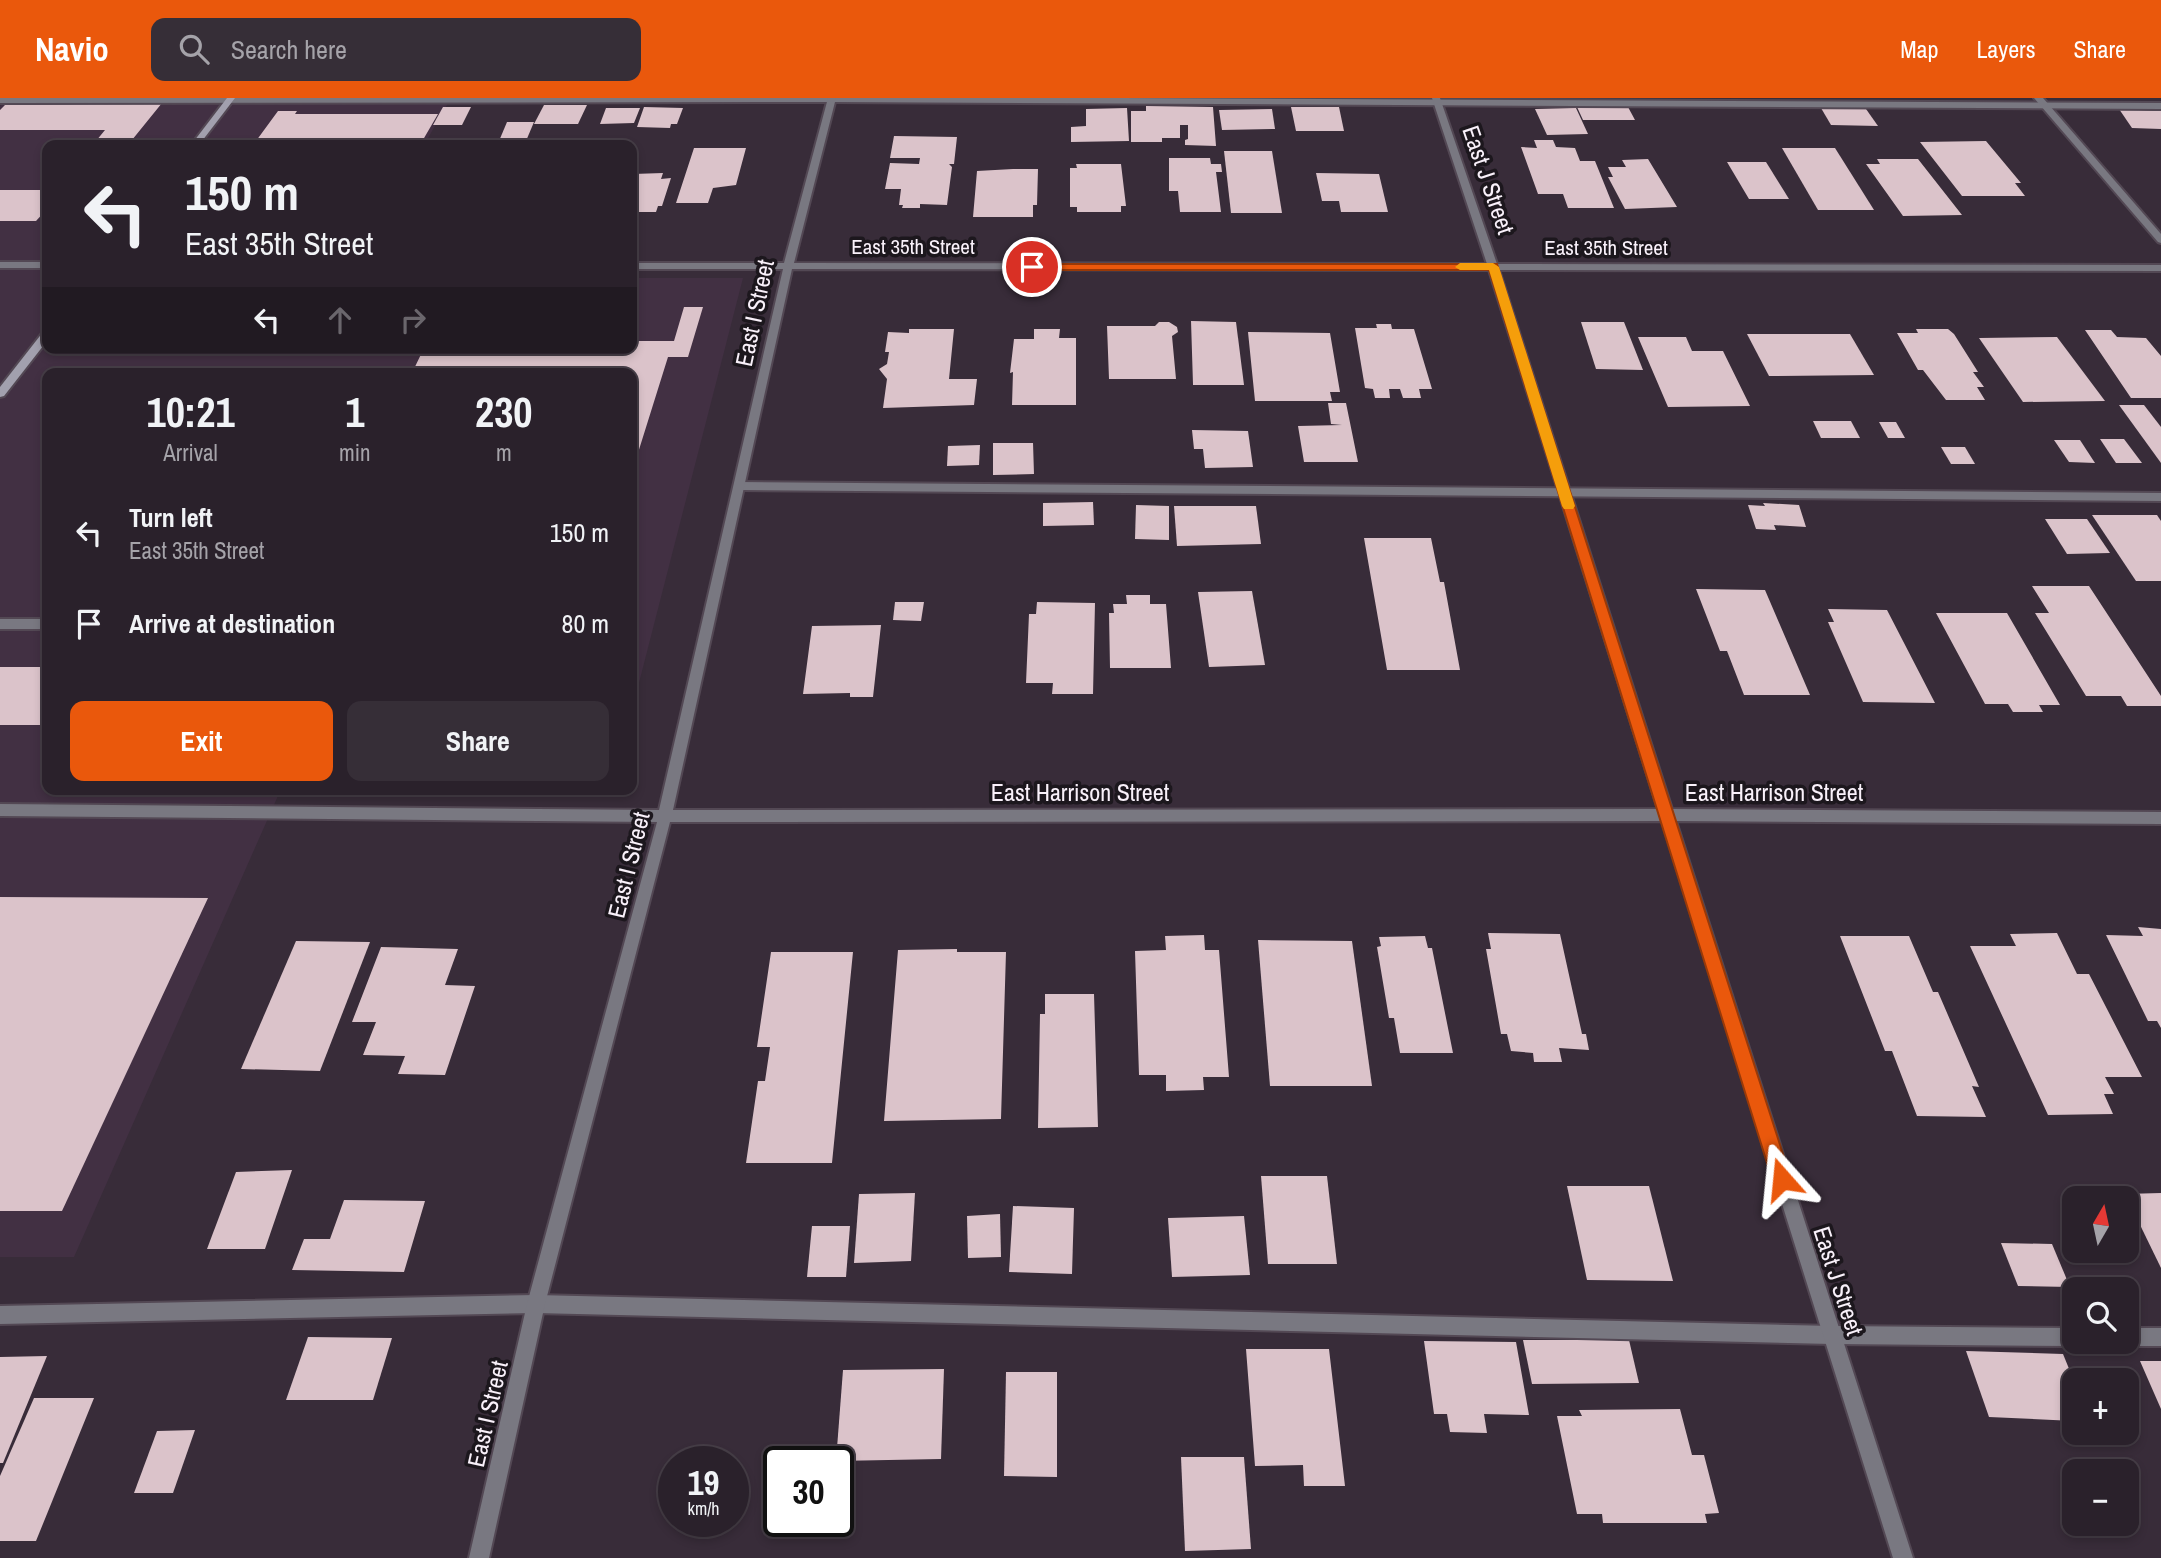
<!DOCTYPE html>
<html lang="en">
<head>
<meta charset="utf-8">
<style>
  body { margin:0; font-family:"Archivo Narrow",sans-serif; background:#362e37; color:#f1f3f6; height:100vh; display:flex; flex-direction:column; font-size:26px; white-space:nowrap }
  * { box-sizing:border-box; margin:0 }
  p { font-size:23px; color:#a5a3a9 }
  .icon { flex:none; width:38px; height:38px; fill:none; stroke:currentColor; stroke-width:2; stroke-linecap:round; stroke-linejoin:round }
  .map { position:relative; flex:1; overflow:hidden }
  .panel { position:absolute; left:42px; top:270px; width:595px; height:427px; display:flex; flex-direction:column; background:#2a212b; border-radius:14px; box-shadow:0 4px 10px #0003,0 0 0 2px #463e47 }
  .panel>* { flex:none }
  .guide { position:absolute; left:42px; top:42px; width:595px; height:214px; border-radius:14px; box-shadow:0 4px 10px #0003,0 0 0 2px #463e47; background:#2a212b; color:#f1f3f6; overflow:hidden }
  .needle { width:46px; rotate:9deg }
  .controls { position:absolute; left:2062px; top:1088px; display:grid; gap:14px }
  .controls a { display:grid; place-items:center; width:77px; height:77px; border-radius:14px; background:#2a212b; box-shadow:0 4px 10px #0003,0 0 0 2px #463e47; font-size:35px }
  .speed { position:absolute; left:658px; top:1348px; display:flex; gap:14px; font-size:35px; font-weight:700; text-align:center }
  .speed>* { display:grid; place-content:center; width:91px; height:91px; border-radius:50%; background:#2a212b; box-shadow:0 4px 10px #0003,0 0 0 2px #463e47; line-height:1 }
  .speed small { font-size:18px; font-weight:400 }
  .speed .limit { border:4px solid #111; border-radius:10px; background:#fff; color:#111 }
  .pin { position:absolute; display:grid; place-items:center; width:60px; height:60px; color:#fff; margin:-30px; border:4px solid #fff; border-radius:50%; box-shadow:0 2px 7px #0007 }
  .me { position:absolute; width:77px; margin:-38px; rotate:342deg; stroke-linejoin:round; filter:drop-shadow(0 0 5px #0008) }
  .turn { display:flex; align-items:center; gap:24px; height:147px; padding:0 28px; font-size:32px }
  .turn .icon { width:91px; height:91px; stroke-width:2.5 }
  .turn b { display:block; font-size:49px; line-height:60px }
  .lanes { display:flex; align-items:center; height:66px; padding:0 28px; background:#0003; justify-content:center; gap:35px; direction:ltr }
  .lanes .off { opacity:.35 }
  .eta { display:flex; justify-content:space-evenly; align-items:center; height:119px; text-align:center }
  .eta b { font-size:42px; font-weight:800; line-height:49px }
  .action { display:flex; gap:14px; margin-top:auto; padding:14px 28px }
  .action a { flex:1; height:80px; border-radius:14px; background:#ea580c; color:#fff; font-size:28px; font-weight:800; line-height:80px; text-align:center }
  .action a+a { background:#362e37; color:#f1f3f6 }
  ul { padding:0; list-style:none }
  li { display:flex; align-items:center; gap:21px; height:91px; padding:0 28px }
  li div { flex:1 }
  li b { display:block; font-size:26px }
  li em { font-style:normal }
  header { display:flex; align-items:center; gap:42px; box-sizing:border-box; height:98px; padding:0 35px; background:#ea580c; color:#fff }
  header strong { font-size:33px }
  nav { display:flex; gap:38px; margin-inline-start:auto; font-size:24px }
  .search { width:490px; height:63px; background:#362e37; display:flex; align-items:center; gap:18px; box-sizing:border-box; padding:0 24px; border-radius:14px; color:#a5a3a9; font-size:26px }
  .map>svg:first-child { display:block }
  .built { fill:#423043 }
  .building { fill:#dbc3ca }
  .lines { fill:none; stroke-linecap:round; stroke-linejoin:round }
  .lane-casing { stroke:#534854; stroke-width:4 }
  .street-casing { stroke:#534854; stroke-width:4 }
  .secondary-casing { stroke:#534854; stroke-width:4 }
  .lane { fill:#797881; fill-rule:evenodd }
  .street { fill:#797881; fill-rule:evenodd }
  .secondary { fill:#a2a0ae; fill-rule:evenodd }
  .route { fill:#ea580c; stroke:#983908; stroke-width:2 }
  .slow { fill:#f59e0b }
  .labels { text-anchor:middle; stroke-width:7; stroke-linejoin:round; paint-order:stroke }
  .far-street-label { font-size:21px; fill:#f9f1fa; stroke:#1c171d }
  .street-label { font-size:24px; fill:#f9f1fa; stroke:#1c171d }
</style>
</head>
<body>
<header>
<strong>Navio</strong>
<div class="search"><svg class="icon" aria-label="search" viewBox="0 0 24 24"><circle cx="10" cy="10" r="6"/><path d="M15 15l6 6"/></svg>Search here</div>
<nav><a>Map</a><a>Layers</a><a>Share</a></nav>
</header>
<div class="map">
<svg width="2161" height="1460" viewBox="0 0 2161 1460">
  <rect width="100%" height="100%" fill="#382c39"/>
  <polygon class="built" points="8,0 451,0 424,47 47,47 47,250 632,250 632,180 743,180 632,612 632,275 47,275 47,691 281,691 74,1159 0,1159 0,8"/>
  <g class="building">
    <polygon points="162,5 132,42 96,43 105,32 0,32 0,12 5,7"/>
    <polygon points="544,7 587,7 578,26 534,26"/>
    <polygon points="1146,8 1213,9 1216,48 1185,47 1185,42 1188,41 1188,27 1180,27 1180,40 1162,40 1162,44 1131,44 1131,13 1146,13"/>
    <polygon points="443,9 471,9 462,27 433,27"/>
    <polygon points="644,9 683,10 677,26 671,26 670,30 637,29"/>
    <polygon points="1291,9 1339,9 1344,33 1296,33"/>
    <polygon points="1577,9 1628,9 1635,22 1583,22"/>
    <polygon points="606,10 640,10 634,25 600,26"/>
    <polygon points="1127,10 1129,43 1071,44 1071,29 1086,28 1086,11"/>
    <polygon points="1576,10 1588,36 1547,37 1535,11"/>
    <polygon points="1821,10 1866,11 1878,28 1831,27"/>
    <polygon points="1272,11 1275,31 1222,32 1219,12"/>
    <polygon points="2119,11 2161,13 2161,31 2132,30"/>
    <polygon points="278,13 297,13 295,16 438,16 420,47 253,47"/>
    <polygon points="507,24 534,24 526,43 499,43"/>
    <polygon points="894,38 957,39 954,66 949,66 952,69 947,107 920,106 920,110 902,110 903,107 899,107 901,91 885,91 890,65 919,66 920,60 890,60"/>
    <polygon points="1534,42 1553,42 1556,49 1575,50 1580,63 1595,63 1614,110 1568,110 1563,96 1538,96 1521,49 1537,50"/>
    <polygon points="1986,43 2021,85 2015,85 2025,98 1962,98 1920,44"/>
    <polygon points="694,50 746,50 736,87 713,90 708,105 676,105"/>
    <polygon points="1782,50 1835,50 1874,112 1818,112"/>
    <polygon points="1224,53 1272,53 1282,115 1231,115"/>
    <polygon points="1169,60 1210,60 1211,66 1221,66 1222,74 1216,74 1221,114 1180,114 1178,93 1169,93"/>
    <polygon points="1648,61 1677,109 1625,111 1608,79 1613,79 1608,69 1626,69 1622,62"/>
    <polygon points="1877,61 1918,61 1962,117 1903,118 1866,66 1880,66"/>
    <polygon points="1727,64 1766,64 1789,101 1749,101"/>
    <polygon points="1076,66 1121,66 1126,108 1121,108 1121,114 1077,114 1077,109 1070,109 1070,70 1077,70"/>
    <polygon points="1013,71 1038,71 1037,107 1033,107 1033,119 973,119 977,73"/>
    <polygon points="663,75 661,81 671,80 662,108 658,108 656,114 632,114 633,76"/>
    <polygon points="1316,75 1379,76 1388,114 1341,114 1339,103 1322,103"/>
    <polygon points="0,92 47,92 47,111 36,123 0,123"/>
    <polygon points="684,209 703,209 688,259 668,259 632,374 632,275 412,275 424,250 632,250 632,243 674,243"/>
    <polygon points="1191,223 1236,224 1244,287 1193,287"/>
    <polygon points="1159,224 1169,224 1177,229 1178,234 1172,238 1176,281 1109,281 1107,228 1155,228"/>
    <polygon points="1581,224 1624,224 1643,272 1596,271"/>
    <polygon points="1376,226 1391,226 1392,231 1414,231 1432,291 1419,291 1421,300 1403,300 1400,291 1389,291 1390,300 1375,300 1373,291 1365,290 1355,230 1377,230"/>
    <polygon points="909,231 954,231 949,281 977,281 974,307 883,310 887,281 879,271 887,266 889,254 885,254 888,234 909,235"/>
    <polygon points="1034,231 1060,231 1059,240 1076,240 1076,307 1012,307 1013,274 1010,275 1014,241 1034,241"/>
    <polygon points="1916,231 1948,231 1954,236 1978,274 1973,274 1984,289 1977,289 1985,302 1946,302 1923,272 1918,272 1897,235 1918,235"/>
    <polygon points="2085,232 2111,232 2117,239 2146,240 2161,258 2161,300 2131,300"/>
    <polygon points="1248,234 1330,235 1340,294 1330,294 1332,303 1255,303"/>
    <polygon points="1747,236 1850,236 1874,277 1769,278"/>
    <polygon points="1638,239 1686,239 1692,253 1723,253 1750,308 1668,309"/>
    <polygon points="2057,239 2105,303 2023,304 1979,240"/>
    <polygon points="1328,305 1346,305 1358,364 1304,364 1298,328 1342,327 1331,326"/>
    <polygon points="2119,307 2144,307 2161,329 2161,365"/>
    <polygon points="1813,323 1851,323 1860,340 1821,340"/>
    <polygon points="1879,324 1896,324 1905,340 1888,340"/>
    <polygon points="1192,332 1248,333 1253,369 1205,370 1203,351 1194,351"/>
    <polygon points="2100,341 2124,341 2142,365 2116,365"/>
    <polygon points="2054,342 2080,342 2095,365 2069,364"/>
    <polygon points="993,345 1033,345 1034,376 993,377"/>
    <polygon points="980,347 979,367 947,368 948,348"/>
    <polygon points="1941,349 1965,349 1975,366 1951,366"/>
    <polygon points="1093,404 1094,427 1043,428 1043,405"/>
    <polygon points="1763,405 1799,407 1806,429 1774,427 1776,432 1756,431 1748,407 1765,408"/>
    <polygon points="1136,407 1169,408 1169,442 1135,441"/>
    <polygon points="1174,408 1256,408 1261,446 1177,448"/>
    <polygon points="2092,417 2157,417 2161,423 2161,483 2136,483"/>
    <polygon points="2045,421 2087,421 2110,455 2067,456"/>
    <polygon points="1364,440 1431,440 1440,484 1444,484 1460,572 1387,572"/>
    <polygon points="2032,488 2089,488 2161,598 2161,608 2127,608 2121,598 2086,598 2035,515 2049,515"/>
    <polygon points="1696,491 1765,492 1810,597 1744,597 1727,553 1720,553"/>
    <polygon points="1252,493 1265,567 1209,569 1198,494"/>
    <polygon points="1126,497 1150,497 1150,506 1166,506 1171,570 1110,570 1109,515 1114,515 1113,506 1127,506"/>
    <polygon points="895,504 924,504 921,523 893,522"/>
    <polygon points="1037,504 1095,505 1093,596 1052,596 1053,585 1026,585 1029,516 1036,516"/>
    <polygon points="1828,511 1887,512 1935,605 1863,604 1828,524 1834,524"/>
    <polygon points="1936,515 2007,515 2060,607 2039,607 2043,614 2013,614 2008,606 1985,606"/>
    <polygon points="881,527 873,599 850,599 850,595 803,596 812,528"/>
    <rect x="0" y="569" width="47" height="58"/>
    <polygon points="0,799 208,800 62,1113 0,1113"/>
    <polygon points="2138,829 2161,831 2161,930 2157,923 2148,923 2106,837 2143,838"/>
    <polygon points="1488,835 1560,836 1582,936 1586,936 1589,952 1559,950 1562,964 1534,964 1533,955 1511,953 1507,936 1501,936 1486,851 1491,851"/>
    <polygon points="2057,835 2077,876 2089,876 2142,979 2105,979 2114,996 2104,996 2113,1016 2048,1017 1970,848 2016,848 2010,836"/>
    <polygon points="1204,837 1205,852 1219,852 1229,979 1203,979 1204,992 1166,993 1166,977 1139,977 1135,853 1166,852 1165,838"/>
    <polygon points="1425,838 1428,850 1432,850 1453,955 1400,955 1394,920 1389,920 1377,849 1381,848 1379,839"/>
    <polygon points="1840,838 1909,838 1933,894 1938,894 1979,989 1972,988 1986,1019 1917,1018 1892,953 1885,953"/>
    <polygon points="1258,842 1352,843 1372,988 1270,988"/>
    <polygon points="296,843 370,844 320,973 241,971"/>
    <polygon points="381,849 458,851 445,887 475,888 445,977 398,976 405,958 363,957 376,924 352,924"/>
    <polygon points="957,851 957,854 1006,854 1001,1021 884,1023 898,852"/>
    <polygon points="771,854 853,854 832,1065 746,1065 758,983 765,983 770,949 757,949"/>
    <polygon points="1045,896 1094,896 1098,1029 1038,1030 1040,916 1045,916"/>
    <polygon points="292,1072 265,1151 207,1151 236,1074"/>
    <polygon points="1261,1078 1327,1078 1337,1166 1268,1166"/>
    <polygon points="1567,1088 1649,1088 1673,1183 1587,1182"/>
    <polygon points="915,1095 911,1163 854,1165 859,1096"/>
    <polygon points="2161,1095 2161,1170 2125,1096"/>
    <polygon points="344,1102 425,1103 404,1174 292,1172 304,1141 330,1141"/>
    <polygon points="1013,1108 1074,1110 1072,1176 1009,1174"/>
    <polygon points="1000,1116 1001,1159 968,1160 967,1118"/>
    <polygon points="1244,1118 1250,1177 1172,1179 1168,1120"/>
    <polygon points="812,1128 850,1128 846,1179 807,1179"/>
    <polygon points="2001,1145 2052,1146 2070,1189 2018,1188"/>
    <polygon points="308,1239 392,1240 373,1302 286,1302"/>
    <polygon points="1523,1242 1629,1242 1639,1285 1532,1286"/>
    <polygon points="1424,1243 1516,1244 1529,1317 1484,1316 1487,1335 1450,1334 1447,1316 1434,1316"/>
    <polygon points="1246,1251 1329,1251 1345,1388 1304,1388 1303,1367 1255,1368"/>
    <polygon points="1966,1253 2063,1256 2074,1283 2074,1323 1989,1319"/>
    <polygon points="47,1258 3,1365 0,1365 0,1259"/>
    <polygon points="2140,1263 2161,1263 2161,1311"/>
    <polygon points="944,1271 941,1361 836,1363 843,1272"/>
    <polygon points="1006,1274 1057,1274 1057,1379 1004,1378"/>
    <polygon points="34,1300 94,1300 36,1443 0,1443 0,1378"/>
    <polygon points="1680,1311 1692,1357 1704,1357 1719,1415 1705,1416 1707,1425 1603,1425 1602,1416 1577,1416 1557,1318 1582,1318 1579,1312"/>
    <polygon points="195,1332 173,1395 134,1395 157,1333"/>
    <polygon points="1181,1359 1244,1359 1251,1451 1185,1453"/>
  </g>
  <g class="lines">
    <g class="lane-casing">
      <g id="lane">
        <polygon points="0,0 1122,0 2161,5 2161,11 832,4 0,5"/>
        <polygon points="741,384 2161,395 2161,403 741,392 735,388"/>
        <rect x="0" y="521" width="47" height="10"/>
        <polygon points="536,1197 1832,1228 2074,1230 2074,1244 2081,1244 2074,1248 1832,1246 536,1215 0,1226 0,1208"/>
        <polygon points="2126,1230 2161,1230 2161,1248 2126,1248 2120,1245 2126,1244"/>
      </g>
    </g>
    <g class="street-casing">
      <g id="street">
        <path d="M828,0h8l-42,165 693,1 -55,-166h8l57,166 664,1v6l-662,-1 173,539 489,3v12l-485,-3 237,737h-20l-231,-737 -992,1 -125,482 -56,254h-20l58,-254 130,-482 -657,-6v-12l659,6 124,-541h-151v-6h152zM792,171l697,1 169,539 -985,1z"/>
        <polygon points="2034,0 2043,0 2161,136 2161,145 2158,144"/>
        <rect x="0" y="164" width="47" height="6"/>
      </g>
    </g>
    <g class="secondary-casing">
      <g id="secondary">
        <polygon points="227,0 235,0 199,47 191,47"/>
        <polygon points="47,233 47,243 4,298 0,299 0,289 43,234"/>
      </g>
    </g>
    <use href="#lane" class="lane"/>
    <use href="#street" class="street"/>
    <use href="#secondary" class="secondary"/>
  </g>
  <polygon class="route" points="1028,166 1497,166 1791,1081 1789,1088 1782,1091 1775,1088 1772,1081 1489,172 1032,172 1028,171"/>
  <polygon class="slow" points="1493,165 1499,169 1575,408 1573,411 1564,411 1562,408 1489,172 1460,172 1455,169 1460,165"/>
  <g class="labels">
    <g class="far-street-label">
      <text x="913" y="156">East 35th Street</text>
      <text x="1606" y="157">East 35th Street</text>
    </g>
    <g class="street-label">
      <text transform="translate(1488 82) rotate(71)" y="8">East J Street</text>
      <text transform="translate(755 215) rotate(-78)" y="8">East I Street</text>
      <text x="1080" y="703">East Harrison Street</text>
      <text x="1774" y="703">East Harrison Street</text>
      <text transform="translate(629 767) rotate(-76)" y="8">East I Street</text>
      <text transform="translate(1838 1183) rotate(72)" y="8">East J Street</text>
      <text transform="translate(488 1316) rotate(-77)" y="8">East I Street</text>
    </g>
  </g>
</svg>
<div class="controls">
<a><svg class="needle" viewBox="-14 -14 28 28"><path d="M0-13l5 13h-10z" fill="#e53935"/><path d="M0 13l5-13h-10z" fill="#a5a3a9"/></svg></a>
<a><svg class="icon" aria-label="search" viewBox="0 0 24 24"><circle cx="10" cy="10" r="6"/><path d="M15 15l6 6"/></svg></a>
<a>+</a>
<a>−</a>
</div>
<div class="speed"><div>19<small>km/h</small></div><div class="limit">30</div></div>
<div class="pin" style="left:1032px;top:169px;background:#d93025"><svg class="icon" aria-label="arrive" viewBox="0 0 24 24"><path d="M6 21V4h12l-3 4 3 4H6"/></svg></div>
<svg class="me" style="left:1782px;top:1081px" viewBox="-20 -20 40 40"><path d="M0-17L14 15 0 8-14 15z" fill="#ea580c" stroke="#fff" stroke-width="4"/></svg>
<div class="guide">
<div class="turn"><svg class="icon" aria-label="left" viewBox="0 0 24 24"><path d="M17 20v-9H6M10 6l-5 5 5 5"/></svg><div><b>150 m</b>East 35th Street</div></div>
<div class="lanes"><svg class="icon" aria-label="left" viewBox="0 0 24 24"><path d="M17 20v-9H6M10 6l-5 5 5 5"/></svg><svg class="icon off" aria-label="ahead" viewBox="0 0 24 24"><path d="M12 20V5M6 11l6-6 6 6"/></svg><svg class="icon off" aria-label="right" viewBox="0 0 24 24"><path d="M7 20v-9h11M14 6l5 5-5 5"/></svg></div>
</div>
<section class="panel">
<div class="eta">
<div><b>10:21</b><p>Arrival</p></div>
<div><b>1</b><p>min</p></div>
<div><b>230</b><p>m</p></div>
</div>
<ul>
<li><svg class="icon" aria-label="left" viewBox="0 0 24 24"><path d="M17 20v-9H6M10 6l-5 5 5 5"/></svg><div><b>Turn left</b><p>East 35th Street</p></div><em>150 m</em></li>
<li><svg class="icon" aria-label="arrive" viewBox="0 0 24 24"><path d="M6 21V4h12l-3 4 3 4H6"/></svg><div><b>Arrive at destination</b></div><em>80 m</em></li>
</ul>
<div class="action"><a>Exit</a><a>Share</a></div>
</section>
</div>
</body>
</html>
